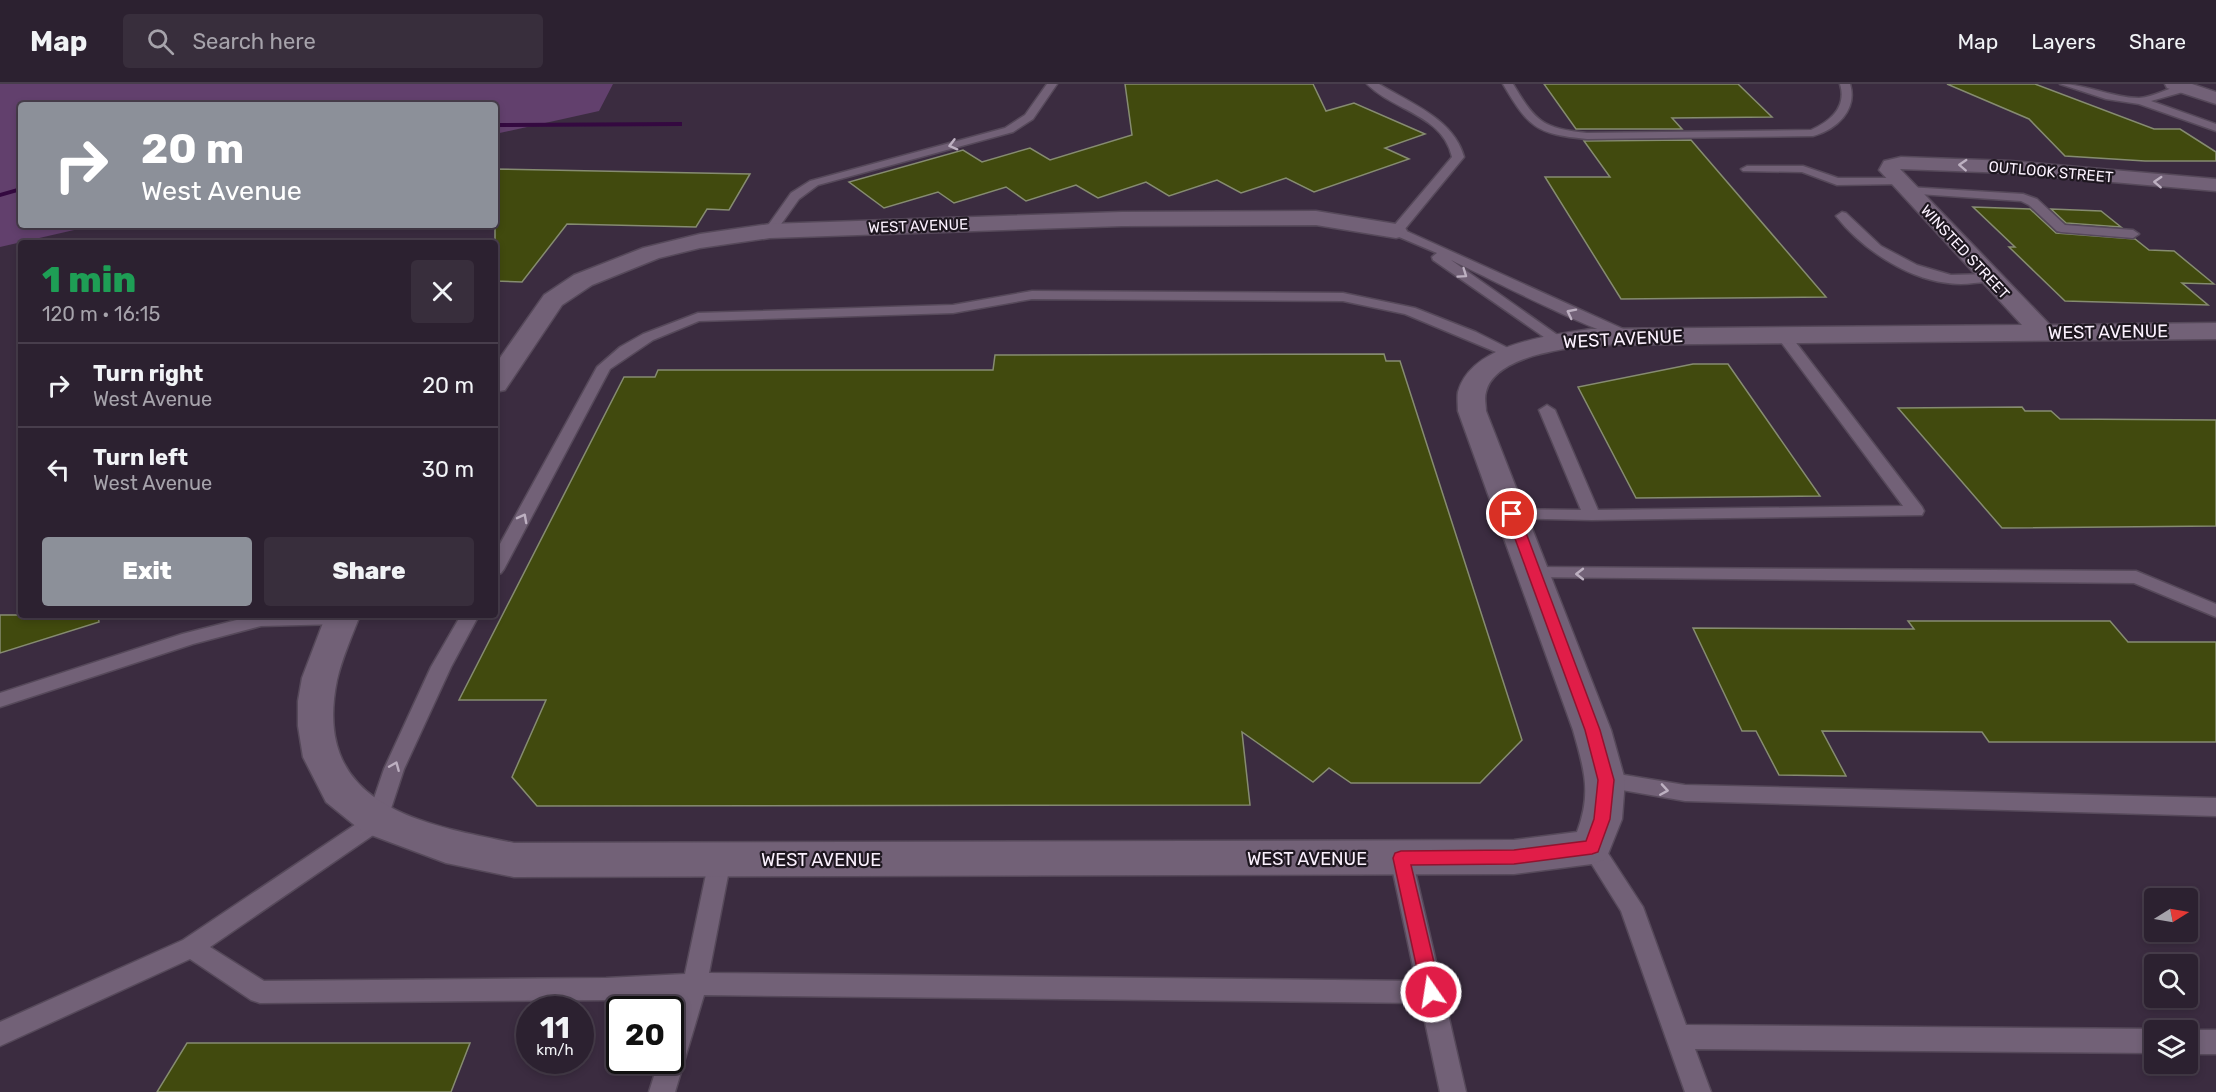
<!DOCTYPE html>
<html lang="en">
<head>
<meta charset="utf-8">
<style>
  body { margin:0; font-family:Rubik,sans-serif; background:#382e3c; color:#f1f3f6; height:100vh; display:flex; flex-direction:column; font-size:22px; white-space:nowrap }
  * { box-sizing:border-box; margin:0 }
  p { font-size:20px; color:#a6a3ab }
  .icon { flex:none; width:33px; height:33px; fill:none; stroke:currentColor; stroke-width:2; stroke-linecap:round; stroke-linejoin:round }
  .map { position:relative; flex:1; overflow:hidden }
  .sheet { position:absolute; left:18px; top:156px; width:480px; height:378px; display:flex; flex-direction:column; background:#2c2130; border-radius:6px; box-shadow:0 3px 9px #0003,0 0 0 2px #483e4c }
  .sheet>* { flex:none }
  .top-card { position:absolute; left:18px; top:18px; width:480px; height:126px; border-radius:6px; box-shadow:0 3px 9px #0003,0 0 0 2px #483e4c; background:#8c9099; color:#fff; overflow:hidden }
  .needle { width:39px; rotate:79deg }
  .buttons { position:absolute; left:2144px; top:804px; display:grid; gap:12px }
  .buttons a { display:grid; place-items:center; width:54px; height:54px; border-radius:6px; background:#2c2130; box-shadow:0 3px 9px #0003,0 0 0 2px #483e4c; font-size:30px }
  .speed { position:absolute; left:516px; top:912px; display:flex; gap:12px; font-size:30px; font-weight:700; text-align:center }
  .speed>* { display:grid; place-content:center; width:78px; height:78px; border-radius:50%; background:#2c2130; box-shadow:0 3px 9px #0003,0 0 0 2px #483e4c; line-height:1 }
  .speed small { font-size:15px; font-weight:400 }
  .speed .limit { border:3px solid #111; border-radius:9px; background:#fff; color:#111 }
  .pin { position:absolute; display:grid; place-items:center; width:51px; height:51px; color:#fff; margin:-26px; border:3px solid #fff; border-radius:50%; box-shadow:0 2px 6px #0007 }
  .me { position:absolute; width:66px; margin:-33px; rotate:347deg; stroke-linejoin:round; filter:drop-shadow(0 0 4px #0008) }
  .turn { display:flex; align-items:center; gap:21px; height:126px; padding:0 24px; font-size:27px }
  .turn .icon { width:78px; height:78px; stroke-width:2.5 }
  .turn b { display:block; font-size:42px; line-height:51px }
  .round { display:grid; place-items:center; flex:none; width:63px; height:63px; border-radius:6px; background:#382e3c }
  .overview { display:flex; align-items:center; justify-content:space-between; height:102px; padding:0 24px }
  h1 { font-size:36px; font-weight:800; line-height:45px; color:#1e9e55 }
  .action { display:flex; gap:12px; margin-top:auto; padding:12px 24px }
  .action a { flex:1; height:69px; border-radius:6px; background:#8c9099; color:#fff; font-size:24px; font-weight:800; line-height:69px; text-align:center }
  .action a+a { background:#382e3c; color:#f1f3f6 }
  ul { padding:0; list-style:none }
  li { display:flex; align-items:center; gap:18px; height:84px; padding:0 24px; border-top:2px solid #483e4c }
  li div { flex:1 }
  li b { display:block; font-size:22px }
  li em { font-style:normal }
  header { display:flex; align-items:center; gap:36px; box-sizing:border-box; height:84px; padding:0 30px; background:#2c2130; border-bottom:2px solid #483e4c }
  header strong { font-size:28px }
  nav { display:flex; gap:33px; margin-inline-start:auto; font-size:21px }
  .search { width:420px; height:54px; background:#382e3c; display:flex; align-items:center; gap:15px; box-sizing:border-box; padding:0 21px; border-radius:6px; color:#a6a3ab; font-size:22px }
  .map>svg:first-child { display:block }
  .green { fill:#62406d }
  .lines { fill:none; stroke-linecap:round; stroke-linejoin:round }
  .stream { fill:#340940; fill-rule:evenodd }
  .building { fill:#414a0e; stroke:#868c71; stroke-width:1.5 }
  .lane-casing { stroke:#56495a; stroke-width:3 }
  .street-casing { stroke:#56495a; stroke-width:3 }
  .secondary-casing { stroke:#56495a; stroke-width:3 }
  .lane { fill:#726177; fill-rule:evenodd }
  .street { fill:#726177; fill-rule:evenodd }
  .secondary { fill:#726177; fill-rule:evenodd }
  .oneway { stroke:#bdb0c1 }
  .route { fill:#e11d48; stroke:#92132f; stroke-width:1.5 }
  .labels { text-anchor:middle; stroke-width:4.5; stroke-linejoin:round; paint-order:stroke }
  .far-street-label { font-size:15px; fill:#fbf1fe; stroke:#1e1720 }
  .street-label { font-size:18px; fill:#fbf1fe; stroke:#1e1720 }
</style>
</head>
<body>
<header>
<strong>Map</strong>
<div class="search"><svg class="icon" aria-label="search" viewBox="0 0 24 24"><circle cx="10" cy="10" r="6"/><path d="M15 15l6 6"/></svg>Search here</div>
<nav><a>Map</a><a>Layers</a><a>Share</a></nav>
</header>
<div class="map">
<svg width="2216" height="1008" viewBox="0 0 2216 1008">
  <rect width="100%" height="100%" fill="#3b2c40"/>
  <polygon class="green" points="0,0 613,0 599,27 495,50 495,21 21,21 21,141 96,141 0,163"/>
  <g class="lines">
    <g class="stream">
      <polygon points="682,38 682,42 679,42 495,43 495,39"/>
      <polygon points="21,103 21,107 0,113 0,109"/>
    </g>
  </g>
  <g class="building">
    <polygon points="1125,0 1313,0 1326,27 1354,19 1425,50 1385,64 1409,75 1314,108 1286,94 1241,109 1217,96 1169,112 1146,98 1098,114 1076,101 1026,117 1006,103 954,119 938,108 884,124 849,98 963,66 982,78 1030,64 1050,76 1132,51"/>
    <polygon points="1544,0 1738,0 1772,33 1672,34 1682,45 1576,45"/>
    <polygon points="1947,0 2035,0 2154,45 2180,45 2216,68 2216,77 2145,77 2065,72 2029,35"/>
    <polygon points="1691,56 1826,213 1621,215 1545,93 1610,93 1584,57"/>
    <polygon points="495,85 750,90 729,126 707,125 696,143 567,140 522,198 495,197"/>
    <polygon points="1973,123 2030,125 2056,149 2135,155 2149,166 2174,167 2214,200 2182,199 2208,221 2065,217 2009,163 2015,163"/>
    <polygon points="2051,125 2101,127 2121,143 2066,139"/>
    <polygon points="1384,270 1386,277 1400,277 1522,656 1480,699 1351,699 1329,684 1313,698 1242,648 1250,721 537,722 512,693 546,616 459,616 624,293 655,293 658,286 993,286 995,271"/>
    <polygon points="1693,280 1728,280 1820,412 1636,414 1578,303"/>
    <polygon points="2022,323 2025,327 2051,327 2060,335 2216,336 2216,442 2002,444 1898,324"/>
    <polygon points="0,531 98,531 99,538 0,569"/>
    <polygon points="1908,537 2110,537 2128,558 2216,558 2216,658 1989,658 1982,648 1822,647 1846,692 1779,691 1756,647 1742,647 1693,544 1914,545"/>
    <polygon points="187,959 470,959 451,1008 157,1008"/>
  </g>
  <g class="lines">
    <g class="lane-casing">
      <g id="lane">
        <polygon points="1047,0 1057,0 1033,35 1013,48 818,101 799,115 774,150 770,151 764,147 791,109 810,97 1005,44 1025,31"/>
        <path d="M1367,0h12c31,19 75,35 85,73l-60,73 226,102 2,3 -2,3c-18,4 -154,-66 -179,-78l115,81 -2,3h-10l-121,-84 -1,-3 5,-4 -45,-19 -2,-3 2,-3 60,-71c-9,-42 -58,-46 -85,-73z"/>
        <path d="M1503,0h10c23,38 29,44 74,49l224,-3c20,-9 36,-23 29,-46h10c8,26 -14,46 -37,52l-226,3c-51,-5 -58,-11 -84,-55z"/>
        <path d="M2060,0c27,0 52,14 79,14 17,-1 34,-14 51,-12v4l-39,11 65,23v7l-77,-27 -33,-5z"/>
        <polygon points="1747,82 1803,82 1838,94 1900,94 1906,97 1900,100 1837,101 1802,88 1743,87 1741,85"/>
        <polygon points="1908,103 2023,110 2037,115 2065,141 2133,146 2139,150 2133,154 2061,148 2057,147 2029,121 2021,117 1904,109 1902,107"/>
        <path d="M1842,128l4,1 35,33 36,19 34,10 38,-1 7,4c-6,5 -14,4 -22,5 -51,7 -108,-29 -138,-67z"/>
        <polygon points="1032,207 1343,209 1415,224 1476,248 1520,270 1518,273 1508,273 1405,230 1343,217 1032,215 953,229 699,237 653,256 610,285 504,485 501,489 495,491 495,469 597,283 620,263 643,250 698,229 953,221"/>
        <polygon points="1782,246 1787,247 1922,423 1924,427 1922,431 1592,436 1506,434 1504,430 1506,426 1512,425 1581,426 1539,326 1547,321 1555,326 1598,426 1903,422 1775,250"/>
        <polygon points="1533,483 2136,487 2216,520 2216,533 2134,499 1527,493 1524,489 1527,485"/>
        <polygon points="256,531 349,531 351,534 349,538 342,540 261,542 193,560 0,623 0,609 182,550"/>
        <polygon points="461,531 479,531 451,583 404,685 385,743 210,863 264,897 606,894 685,890 709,776 712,769 720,767 728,769 731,776 709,889 1416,897 1390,774 1393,768 1401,765 1409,768 1412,774 1466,1008 1440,1008 1421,919 704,911 675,1008 649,1008 659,976 670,976 670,940 679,912 606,916 260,919 251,916 190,875 0,962 0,938 183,856 368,732 384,685 431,583"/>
        <polygon points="1606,688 1685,701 2216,714 2216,732 1685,717 1599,702 1595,696 1599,690"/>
        <polygon points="1592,754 1600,757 1643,823 1686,941 2154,945 2157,946 2154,946 2154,969 1695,965 1711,1008 1685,1008 1621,827 1581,763 1584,757"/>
        <rect x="2187" y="946" width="29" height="24"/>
      </g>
    </g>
    <g class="street-casing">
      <g id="street">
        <path d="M1901,73l109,4 206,18v12l-206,-18 -110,-4 150,156 166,-2v16l-625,6c-30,4 -97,12 -105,47 -2,6 0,13 0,19l125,319 14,50 -3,39 -16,40 -14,5 -78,10 -1000,3 -68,-14 -83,-31 -37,-30 -23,-45 -5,-31v-25l4,-23 24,-63h34c-8,21 -18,43 -23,65 -26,126 84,144 177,163l1000,-3 63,-8c15,-40 7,-63 -4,-102l-115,-319c0,-6 -1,-13 0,-19 13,-48 92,-57 133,-63l431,-4 -143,-155 5,-9z"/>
        <polygon points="1316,127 1396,140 1404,142 1407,147 1404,152 1396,154 1316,141 1122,142 770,154 700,164 659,174 592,201 562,221 505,306 495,308 495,281 544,211 574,191 643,164 700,150 770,140 1122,128"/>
      </g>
    </g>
    <g class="secondary-casing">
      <polygon id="secondary" points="2165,0 2192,0 2216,8 2216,20 2167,4"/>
    </g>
    <use href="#lane" class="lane"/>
    <use href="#street" class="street"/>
    <use href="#secondary" class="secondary"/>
  </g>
  <defs><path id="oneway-chevron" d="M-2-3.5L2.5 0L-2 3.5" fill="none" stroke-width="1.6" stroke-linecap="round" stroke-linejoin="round" transform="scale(1.5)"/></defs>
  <g class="oneway">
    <use href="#oneway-chevron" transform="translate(953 61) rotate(165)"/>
    <use href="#oneway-chevron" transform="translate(1963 81) rotate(-177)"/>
    <use href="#oneway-chevron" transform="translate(2158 98) rotate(-177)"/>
    <use href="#oneway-chevron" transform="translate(1463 190) rotate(35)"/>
    <use href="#oneway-chevron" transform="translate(1571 229) rotate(-153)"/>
    <use href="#oneway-chevron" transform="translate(523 434) rotate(-62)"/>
    <use href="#oneway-chevron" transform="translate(1580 490) rotate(-180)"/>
    <use href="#oneway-chevron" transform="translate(395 682) rotate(-67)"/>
    <use href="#oneway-chevron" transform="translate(1664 706) rotate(9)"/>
  </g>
  <polygon class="route" points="1512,426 1519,430 1600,646 1614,696 1610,735 1598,768 1592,770 1514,780 1411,781 1441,908 1438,913 1431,916 1425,913 1422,908 1393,774 1395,769 1401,767 1514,766 1586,757 1594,735 1598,696 1585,646 1506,430"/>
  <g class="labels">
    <g class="far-street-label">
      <text transform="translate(2051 88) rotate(5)" y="5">OUTLOOK STREET</text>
      <text transform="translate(918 142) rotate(-2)" y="5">WEST AVENUE</text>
      <text transform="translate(1965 168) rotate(47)" y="5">WINSTED STREET</text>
    </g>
    <g class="street-label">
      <text transform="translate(2108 248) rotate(-1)" y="6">WEST AVENUE</text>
      <text transform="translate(1623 255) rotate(-3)" y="6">WEST AVENUE</text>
      <text x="1307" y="781">WEST AVENUE</text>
      <text x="821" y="782">WEST AVENUE</text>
    </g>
  </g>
</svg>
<div class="buttons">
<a><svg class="needle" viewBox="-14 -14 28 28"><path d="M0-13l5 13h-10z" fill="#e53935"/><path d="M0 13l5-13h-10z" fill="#a6a3ab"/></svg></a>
<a><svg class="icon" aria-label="search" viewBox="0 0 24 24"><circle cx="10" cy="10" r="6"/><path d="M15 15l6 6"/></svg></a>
<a><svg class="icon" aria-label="layers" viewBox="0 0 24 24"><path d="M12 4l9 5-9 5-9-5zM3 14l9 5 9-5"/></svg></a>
</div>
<div class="speed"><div>11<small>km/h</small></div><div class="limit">20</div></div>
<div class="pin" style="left:1512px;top:430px;background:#d93025"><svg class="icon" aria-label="arrive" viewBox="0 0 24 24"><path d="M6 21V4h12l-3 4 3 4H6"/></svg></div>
<svg class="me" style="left:1431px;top:908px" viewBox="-20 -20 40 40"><circle r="17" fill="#e11d48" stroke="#fff" stroke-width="3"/><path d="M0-11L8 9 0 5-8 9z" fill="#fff"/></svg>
<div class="top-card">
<div class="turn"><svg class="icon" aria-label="right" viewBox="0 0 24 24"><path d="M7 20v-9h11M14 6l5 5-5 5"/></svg><div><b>20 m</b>West Avenue</div></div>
</div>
<section class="sheet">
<div class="overview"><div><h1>1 min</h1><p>120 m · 16:15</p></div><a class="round"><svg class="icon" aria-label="close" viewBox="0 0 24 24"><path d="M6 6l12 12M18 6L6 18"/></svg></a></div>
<ul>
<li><svg class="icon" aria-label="right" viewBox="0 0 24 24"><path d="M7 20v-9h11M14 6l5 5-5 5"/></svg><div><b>Turn right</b><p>West Avenue</p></div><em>20 m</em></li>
<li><svg class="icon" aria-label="left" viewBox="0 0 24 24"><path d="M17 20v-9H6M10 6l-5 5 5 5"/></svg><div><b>Turn left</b><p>West Avenue</p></div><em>30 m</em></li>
</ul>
<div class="action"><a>Exit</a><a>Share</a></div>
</section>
</div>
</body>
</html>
